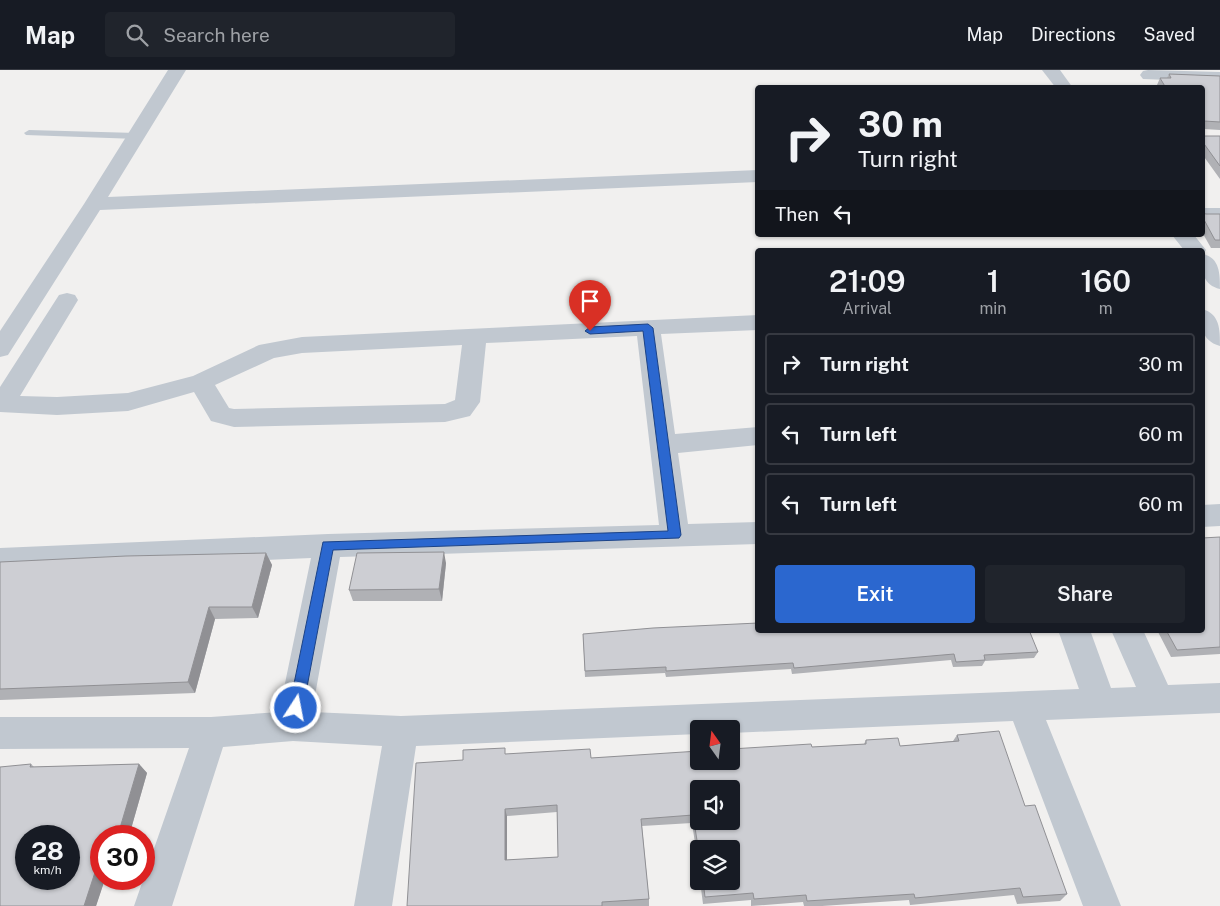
<!DOCTYPE html>
<html lang="en">
<head>
<meta charset="utf-8">
<style>
  body { margin:0; font-family:"Public Sans",sans-serif; background:#20242c; color:#f1f3f6; height:100vh; display:flex; flex-direction:column; font-size:19px; white-space:nowrap }
  * { box-sizing:border-box; margin:0 }
  p { font-size:16px; color:#9ea1a6 }
  .icon { flex:none; width:28px; height:28px; fill:none; stroke:currentColor; stroke-width:2; stroke-linecap:round; stroke-linejoin:round }
  .map { position:relative; flex:1; overflow:hidden }
  .panel { position:absolute; left:755px; top:178px; width:450px; height:385px; display:flex; flex-direction:column; background:#171b24; border-radius:5px; box-shadow:0 1px 4px #0004 }
  .panel>* { flex:none }
  .hud { position:absolute; left:755px; top:15px; width:450px; height:152px; border-radius:5px; box-shadow:0 1px 4px #0004; background:#171b24; color:#f1f3f6; overflow:hidden }
  .needle { width:32px; rotate:346deg }
  .fabs { position:absolute; left:690px; top:650px; display:grid; gap:10px }
  .fabs a { display:grid; place-items:center; width:50px; height:50px; border-radius:5px; background:#171b24; box-shadow:0 1px 4px #0004; font-size:25px }
  .speed { position:absolute; left:15px; top:755px; display:flex; gap:10px; font-size:25px; font-weight:700; text-align:center }
  .speed>* { display:grid; place-content:center; width:65px; height:65px; border-radius:50%; background:#171b24; box-shadow:0 1px 4px #0004; line-height:1 }
  .speed small { font-size:12px; font-weight:400 }
  .speed .limit { border:8px solid #d22; background:#fff; color:#111 }
  .pin { position:absolute; display:grid; place-items:center; width:42px; height:42px; color:#fff; margin:-51px -21px; border-radius:50% 50% 50% 0; rotate:-45deg; box-shadow:0 0 5px #0007 }
  .pin .icon { rotate:45deg }
  .me { position:absolute; width:55px; margin:-28px; rotate:11deg; stroke-linejoin:round; filter:drop-shadow(0 0 4px #0008) }
  .turn { display:flex; align-items:center; gap:18px; height:105px; padding:0 20px; font-size:22px }
  .turn .icon { width:65px; height:65px; stroke-width:2.5 }
  .turn b { display:block; font-size:35px; line-height:42px }
  .then { display:flex; align-items:center; height:48px; padding:0 20px; background:#0003; gap:10px; font-size:19px }
  .eta { display:flex; justify-content:space-evenly; align-items:center; height:85px; text-align:center }
  .eta b { font-size:30px; font-weight:600; line-height:35px }
  .button { display:flex; gap:10px; margin-top:auto; padding:10px 20px }
  .button a { flex:1; height:58px; border-radius:5px; background:#2b67cf; color:#fff; font-size:20px; font-weight:600; line-height:58px; text-align:center }
  .button a+a { background:#20242c; color:#f1f3f6 }
  ul { padding:0; list-style:none }
  li { display:flex; align-items:center; gap:15px; height:62px; margin:0 10px 8px; padding:0 10px; border:2px solid #363941; border-radius:5px }
  li div { flex:1 }
  li b { display:block; font-size:19px }
  li em { font-style:normal }
  header { display:flex; align-items:center; gap:30px; box-sizing:border-box; height:70px; padding:0 25px; background:#171b24; border-bottom:1px solid #363941 }
  header strong { font-size:24px }
  nav { display:flex; gap:28px; margin-inline-start:auto; font-size:18px }
  .search { width:350px; height:45px; background:#20242c; display:flex; align-items:center; gap:12px; box-sizing:border-box; padding:0 18px; border-radius:5px; color:#9ea1a6; font-size:19px }
  .map>svg:first-child { display:block }
  .lines { fill:none; stroke-linecap:round; stroke-linejoin:round }
  .lane { fill:#c1c8d0; fill-rule:evenodd }
  .street { fill:#c1c8d0; fill-rule:evenodd }
  .wall { fill:#b0b1b5; fill-rule:evenodd }
  .shaded-wall { fill:#909094 }
  .building { fill:#cdced3; stroke:#909094; fill-rule:evenodd }
  .route { fill:#2b67cf; stroke:#1c4387 }
</style>
</head>
<body>
<header>
<strong>Map</strong>
<div class="search"><svg class="icon" aria-label="search" viewBox="0 0 24 24"><circle cx="10" cy="10" r="6"/><path d="M15 15l6 6"/></svg>Search here</div>
<nav><a>Map</a><a>Directions</a><a>Saved</a></nav>
</header>
<div class="map">
<svg width="1220" height="836" viewBox="0 0 1220 836">
  <rect width="100%" height="100%" fill="#f1f0ef"/>
  <g class="lines">
    <polygon class="lane" points="29,60 137,63 142,66 137,69 26,65 24,63"/>
    <g class="street">
      <polygon points="168,0 186,0 108,127 758,100 758,112 100,140 8,285 0,287 0,261 84,134"/>
      <polygon points="1042,0 1060,0 1073,18 1056,18"/>
      <polygon points="1148,0 1220,2 1220,12 1143,9 1140,5 1143,1"/>
      <rect x="1202" y="138" width="18" height="12"/>
      <path d="M1172,165h22l12,15 -3,4c17,4 17,20 17,35 -20,-5 -18,-22 -18,-39h-18z"/>
      <path d="M67,223l8,2 3,5 -58,96 37,1 71,-4 65,-17 66,-31 43,-8 456,-22v15l-97,4 14,100 83,-7v18l-80,8 10,71 70,-2v22l-418,13 -28,155 89,4 678,-27 -21,-59h32l21,58 25,-1 -25,-57h32l25,55 52,-2v30l-174,7 75,186h-38l-70,-185 -282,12v-4h-32v5l-283,12 -24,160h-38l28,-160 -89,-5 -70,6 -51,159h-38l55,-158 -189,1v-32h211l68,-5 32,-154 -311,14v-24l328,-14 331,-9 -22,-189 -151,7 -6,59 -10,14 -25,6 -211,5 -23,-6 -17,-29 -66,19 -71,4 -57,-3v-25l59,-92zM462,275l-7,55 -10,4 -211,5 -5,-1 -14,-23 59,-27 28,-5z"/>
      <path d="M1202,239c18,5 18,20 18,37 -20,-6 -18,-20 -18,-37z"/>
      <polygon points="1220,434 1220,456 1202,457 1202,435"/>
    </g>
  </g>
  <g class="wall">
    <polygon points="1169,4 1220,6 1220,60 1204,59 1204,66 1220,66 1220,109 1202,84 1202,18 1158,18 1157,15 1160,8 1167,8"/>
    <polygon points="1202,143 1206,144 1220,144 1220,178 1211,178 1202,162"/>
    <polygon points="1220,467 1220,584 1171,587 1157,560 1202,560"/>
    <polygon points="266,483 272,495 258,548 215,549 195,623 0,630 0,492"/>
    <polygon points="446,493 442,531 353,531 349,520"/>
    <polygon points="583,564 1038,582 1034,588 985,591 982,596 953,597 951,590 792,604 791,599 666,607 665,603 585,607"/>
    <path d="M957,665l68,71 42,88 -7,7 -43,3 -3,-9 -104,10 -1,-5 -87,6h-18l-1,-4 -52,4v-6l-48,4 -3,-23h31l-32,-32v21l-7,-47 -50,3 7,73v7h-242l99,-152 85,4 221,-11 52,-3 2,-4 34,6 53,-5zM557,742l1,45 -51,3v-44z"/>
    <polygon points="31,694 34,697 139,694 147,703 129,766 101,766 101,809 105,809 96,836 0,836"/>
  </g>
  <g class="shaded-wall">
    <polygon points="444,482 446,493 442,531 439,519"/>
    <polygon points="266,483 272,495 258,548 252,537"/>
    <polygon points="209,537 215,549 195,623 188,612"/>
    <polygon points="139,694 147,703 129,766 128,766 120,758"/>
    <polygon points="505,739 507,746 507,797 505,790"/>
    <polygon points="110,759 117,766 107,766"/>
    <polygon points="101,784 101,809 105,809 96,836 84,836"/>
  </g>
  <g class="building">
    <polygon points="1169,4 1220,6 1220,52 1204,51 1204,66 1220,66 1220,96 1202,71 1202,18 1166,18 1160,8 1171,8"/>
    <polygon points="1202,143 1206,144 1220,144 1220,170 1215,170 1202,146"/>
    <polygon points="1220,467 1220,577 1177,580 1166,560 1202,560 1202,468"/>
    <polygon points="444,482 439,519 349,520 357,483"/>
    <polygon points="266,483 252,537 209,537 188,612 0,619 0,492 126,486"/>
    <polygon points="758,553 758,560 1029,560 1038,582 984,585 985,590 956,592 954,584 794,598 793,593 666,601 666,597 585,601 583,564 653,558"/>
    <path d="M999,661l26,75 10,-1 32,89 -44,3 -3,-9 -105,10 -1,-4 -107,7 -1,-6 -52,4 -1,-6 -48,4 -2,-16h28v-32h-32v4l-6,-38 -52,4 8,80 -47,3v4h-195l9,-143 47,-3v-10l42,-2v6l85,-5 1,9 108,-7v10h32v-12l80,-5 1,3 54,-3v-4l32,-2 2,8 59,-5 -2,-6zM699,719h32v32h-32zM557,735l1,52 -53,3v-51z"/>
    <path d="M31,694l-1,3 109,-3 -19,64 -10,1 -3,7h-6v18l-17,52h-84v-139zM26,766h43v43h-43z"/>
  </g>
  <polygon class="route" points="648,254 653,258 681,465 679,468 333,480 303,638 301,642 296,644 291,642 289,638 323,472 668,461 643,261 590,264 585,261 590,257"/>
</svg>
<div class="fabs">
<a><svg class="needle" viewBox="-14 -14 28 28"><path d="M0-13l5 13h-10z" fill="#e53935"/><path d="M0 13l5-13h-10z" fill="#9ea1a6"/></svg></a>
<a><svg class="icon" aria-label="sound" viewBox="0 0 24 24"><path d="M4 9h4l5-4v14l-5-4H4zM17 9q2 3 0 6"/></svg></a>
<a><svg class="icon" aria-label="layers" viewBox="0 0 24 24"><path d="M12 4l9 5-9 5-9-5zM3 14l9 5 9-5"/></svg></a>
</div>
<div class="speed"><div>28<small>km/h</small></div><div class="limit">30</div></div>
<div class="pin" style="left:590px;top:261px;background:#d93025"><svg class="icon" aria-label="arrive" viewBox="0 0 24 24"><path d="M6 21V4h12l-3 4 3 4H6"/></svg></div>
<svg class="me" style="left:296px;top:638px" viewBox="-20 -20 40 40"><circle r="17" fill="#2b67cf" stroke="#fff" stroke-width="3"/><path d="M0-11L8 9 0 5-8 9z" fill="#fff"/></svg>
<div class="hud">
<div class="turn"><svg class="icon" aria-label="right" viewBox="0 0 24 24"><path d="M7 20v-9h11M14 6l5 5-5 5"/></svg><div><b>30 m</b>Turn right</div></div>
<div class="then">Then<svg class="icon" aria-label="left" viewBox="0 0 24 24"><path d="M17 20v-9H6M10 6l-5 5 5 5"/></svg></div>
</div>
<section class="panel">
<div class="eta">
<div><b>21:09</b><p>Arrival</p></div>
<div><b>1</b><p>min</p></div>
<div><b>160</b><p>m</p></div>
</div>
<ul>
<li><svg class="icon" aria-label="right" viewBox="0 0 24 24"><path d="M7 20v-9h11M14 6l5 5-5 5"/></svg><div><b>Turn right</b></div><em>30 m</em></li>
<li><svg class="icon" aria-label="left" viewBox="0 0 24 24"><path d="M17 20v-9H6M10 6l-5 5 5 5"/></svg><div><b>Turn left</b></div><em>60 m</em></li>
<li><svg class="icon" aria-label="left" viewBox="0 0 24 24"><path d="M17 20v-9H6M10 6l-5 5 5 5"/></svg><div><b>Turn left</b></div><em>60 m</em></li>
</ul>
<div class="button"><a>Exit</a><a>Share</a></div>
</section>
</div>
</body>
</html>
